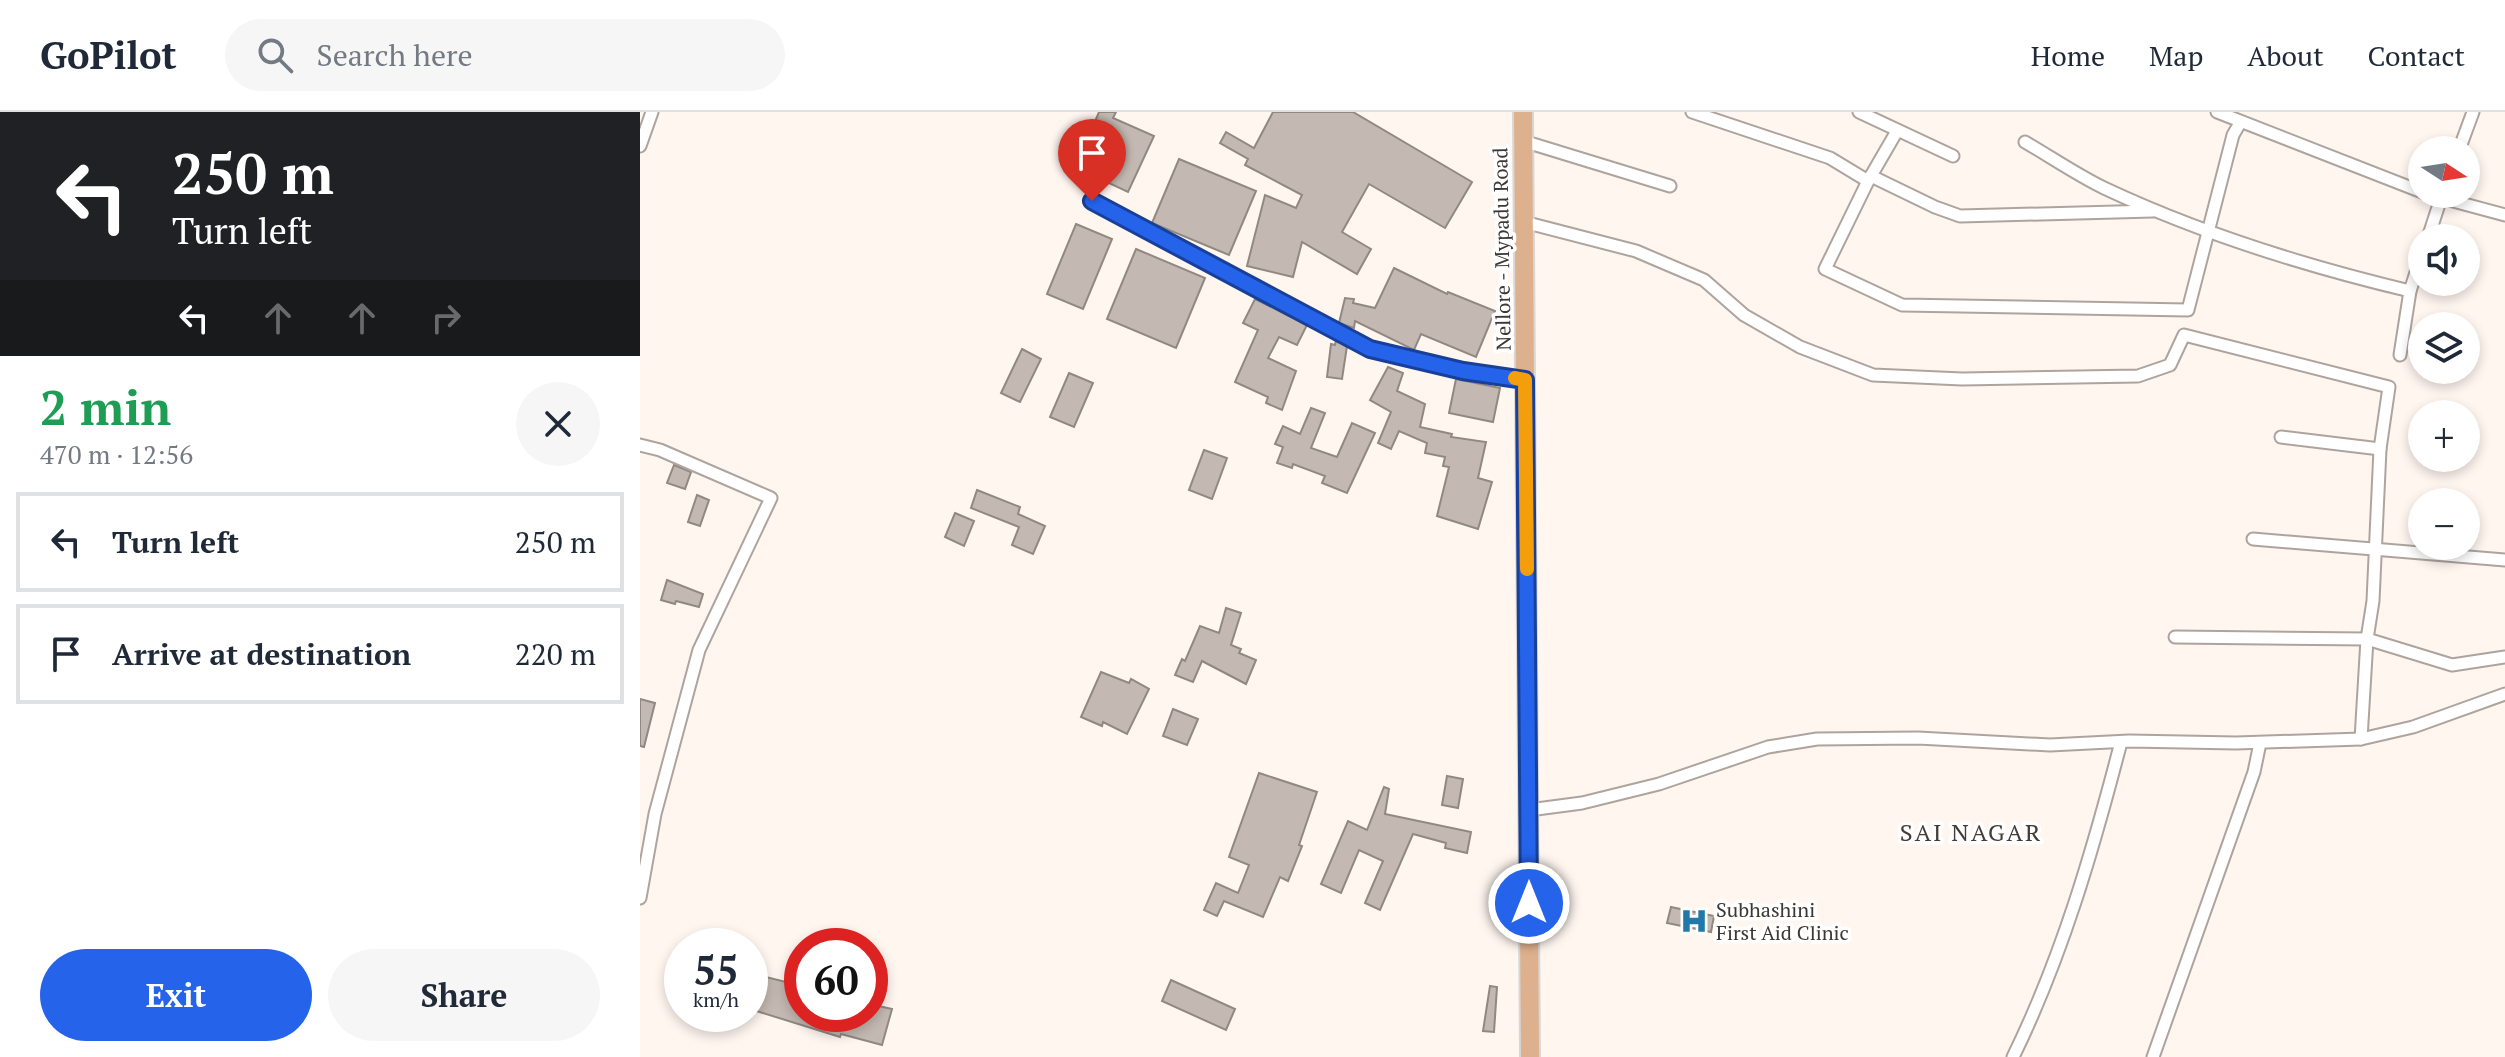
<!DOCTYPE html>
<html lang="en">
<head>
<meta charset="utf-8">
<style>
  body { margin:0; font-family:"PT Serif",serif; background:#f6f6f7; color:#1f2937; height:100vh; display:flex; flex-direction:column; font-size:30px; white-space:nowrap }
  * { box-sizing:border-box; margin:0 }
  p { font-size:26px; color:#747a83 }
  .icon { flex:none; width:44px; height:44px; fill:none; stroke:currentColor; stroke-width:2; stroke-linecap:round; stroke-linejoin:round }
  .map { position:relative; flex:1; overflow:hidden }
  .details { display:flex; flex-direction:column; background:#fff; width:640px }
  .details>* { flex:none }
  .guide { background:#202124; color:#fff; overflow:hidden }
  .needle { width:52px; rotate:102deg }
  .controls { position:absolute; left:1768px; top:24px; display:grid; gap:16px }
  .controls a { display:grid; place-items:center; width:72px; height:72px; border-radius:50%; background:#fff; box-shadow:0 4px 12px #0003; font-size:40px }
  .speed { position:absolute; left:24px; top:816px; display:flex; gap:16px; font-size:40px; font-weight:700; text-align:center }
  .speed>* { display:grid; place-content:center; width:104px; height:104px; border-radius:50%; background:#fff; box-shadow:0 4px 12px #0003; line-height:1 }
  .speed small { font-size:20px; font-weight:400 }
  .speed .limit { border:12px solid #d22; background:#fff; color:#111 }
  .pin { position:absolute; display:grid; place-items:center; width:68px; height:68px; color:#fff; margin:-82px -34px; border-radius:50% 50% 50% 0; rotate:-45deg; box-shadow:0 0 8px #0007 }
  .pin .icon { rotate:45deg }
  .me { position:absolute; width:88px; margin:-44px; rotate:0deg; stroke-linejoin:round; filter:drop-shadow(0 0 6px #0008) }
  .turn { display:flex; align-items:center; gap:28px; height:168px; padding:0 40px; font-size:36px }
  .turn .icon { width:104px; height:104px; stroke-width:2.5 }
  .turn b { display:block; font-size:56px; line-height:68px }
  .lanes { display:flex; align-items:center; height:76px; padding:0 40px; background:#0003; justify-content:center; gap:40px; direction:ltr }
  .lanes .off { opacity:.35 }
  .round { display:grid; place-items:center; flex:none; width:84px; height:84px; border-radius:42px; background:#f6f6f7 }
  .summary { display:flex; align-items:center; justify-content:space-between; height:136px; padding:0 40px }
  h1 { font-size:48px; font-weight:600; line-height:60px; color:#1e9e55 }
  .primary-button { display:flex; gap:16px; margin-top:auto; padding:16px 40px }
  .primary-button a { flex:1; height:92px; border-radius:48px; background:#2563eb; color:#fff; font-size:32px; font-weight:600; line-height:92px; text-align:center }
  .primary-button a+a { background:#f6f6f7; color:#1f2937 }
  ul { padding:0; list-style:none }
  li { display:flex; align-items:center; gap:24px; height:100px; margin:0 16px 12px; padding:0 24px; border:4px solid #e0e1e3; border-radius:0px }
  li div { flex:1 }
  li b { display:block; font-size:30px }
  li em { font-style:normal }
  header { display:flex; align-items:center; gap:48px; box-sizing:border-box; height:112px; padding:0 40px; background:#fff; border-bottom:2px solid #e0e1e3 }
  header strong { font-size:38px }
  nav { display:flex; gap:44px; margin-inline-start:auto; font-size:28px }
  .search { width:560px; height:72px; background:#f6f6f7; display:flex; align-items:center; gap:20px; box-sizing:border-box; padding:0 28px; border-radius:44px; color:#747a83; font-size:30px }
  main { display:flex; flex:1; min-height:0 }
  .map>svg:first-child { display:block }
  .building { fill:#c4b9b2; stroke:#928882; stroke-width:2 }
  .lines { fill:none; stroke-linecap:round; stroke-linejoin:round }
  .street-casing { stroke:#aea49d; stroke-width:15 }
  .primary-casing { stroke:#d8d7d7; stroke-width:22 }
  .street { stroke:#fff; stroke-width:11 }
  .primary { stroke:#ddb18e; stroke-width:18 }
  .route-casing { stroke:#184099; stroke-width:20 }
  .route { stroke:#2563eb; stroke-width:14 }
  .slow { stroke:#f59e0b; stroke-width:14 }
  .labels { text-anchor:middle; stroke-width:7; stroke-linejoin:round; paint-order:stroke }
  .street-label { font-size:20px; fill:#3c3835; stroke:#fff }
  .poi-label { font-size:20px; fill:#3c3835; stroke:#fff; text-anchor:start }
  .quarter-label { font-size:24px; letter-spacing:2px; fill:#443c36; stroke:#fff }
</style>
</head>
<body>
<header>
<strong>GoPilot</strong>
<div class="search"><svg class="icon" aria-label="search" viewBox="0 0 24 24"><circle cx="10" cy="10" r="6"/><path d="M15 15l6 6"/></svg>Search here</div>
<nav><a>Home</a><a>Map</a><a>About</a><a>Contact</a></nav>
</header>
<main>
<section class="details">
<div class="guide">
<div class="turn"><svg class="icon" aria-label="left" viewBox="0 0 24 24"><path d="M17 20v-9H6M10 6l-5 5 5 5"/></svg><div><b>250 m</b>Turn left</div></div>
<div class="lanes"><svg class="icon" aria-label="left" viewBox="0 0 24 24"><path d="M17 20v-9H6M10 6l-5 5 5 5"/></svg><svg class="icon off" aria-label="ahead" viewBox="0 0 24 24"><path d="M12 20V5M6 11l6-6 6 6"/></svg><svg class="icon off" aria-label="ahead" viewBox="0 0 24 24"><path d="M12 20V5M6 11l6-6 6 6"/></svg><svg class="icon off" aria-label="right" viewBox="0 0 24 24"><path d="M7 20v-9h11M14 6l5 5-5 5"/></svg></div>
</div>
<div class="summary"><div><h1>2 min</h1><p>470 m · 12:56</p></div><a class="round"><svg class="icon" aria-label="close" viewBox="0 0 24 24"><path d="M6 6l12 12M18 6L6 18"/></svg></a></div>
<ul>
<li><svg class="icon" aria-label="left" viewBox="0 0 24 24"><path d="M17 20v-9H6M10 6l-5 5 5 5"/></svg><div><b>Turn left</b></div><em>250 m</em></li>
<li><svg class="icon" aria-label="arrive" viewBox="0 0 24 24"><path d="M6 21V4h12l-3 4 3 4H6"/></svg><div><b>Arrive at destination</b></div><em>220 m</em></li>
</ul>
<div class="primary-button"><a>Exit</a><a>Share</a></div>
</section>
<div class="map">
<svg width="1865" height="945" viewBox="0 0 1865 945">
  <rect width="100%" height="100%" fill="#fff6f0"/>
  <g class="building">
    <polygon points="459,0 476,0 473,6 514,24 488,80 450,62 448,67 433,61"/>
    <polygon points="633,0 713,0 832,70 805,116 729,72 702,120 731,137 717,162 662,130 653,165 607,154 625,83 656,96 662,83 605,53 608,47 580,31 586,20 614,36"/>
    <polygon points="539,47 616,79 589,143 512,111"/>
    <polygon points="436,112 472,127 443,197 407,182"/>
    <polygon points="496,137 565,166 536,236 467,207"/>
    <polygon points="754,156 807,182 808,180 855,199 836,245 781,222 774,238 715,209 714,216 699,211 705,186 714,187 713,191 735,196"/>
    <polygon points="615,187 667,213 657,233 639,225 628,246 656,259 642,298 626,291 628,285 595,270 618,218 603,211"/>
    <polygon points="696,228 707,234 702,267 687,265 691,232 695,233"/>
    <polygon points="382,237 401,247 380,290 361,281"/>
    <polygon points="748,255 763,261 757,279 785,292 780,315 812,322 811,325 846,330 838,366 852,370 838,417 797,404 809,355 803,354 805,345 785,341 787,331 759,319 751,337 738,331 751,300 730,288"/>
    <polygon points="429,261 453,271 434,315 410,305"/>
    <polygon points="816,267 860,276 853,310 809,301"/>
    <polygon points="671,296 685,301 671,336 697,345 712,311 735,321 707,381 682,371 685,364 653,352 652,356 637,351 643,335 635,332 643,314 660,322"/>
    <polygon points="564,338 587,346 572,387 549,378"/>
    <polygon points="34,353 51,360 45,377 27,371"/>
    <polygon points="337,378 380,395 378,402 405,414 393,442 372,433 379,415 331,396"/>
    <polygon points="57,383 69,388 60,414 48,410"/>
    <polygon points="315,401 334,409 324,434 305,425"/>
    <polygon points="27,468 63,482 59,495 36,489 35,492 21,488"/>
    <polygon points="586,496 601,501 591,533 601,537 599,541 616,548 606,572 562,549 553,570 535,563 542,547 545,549 560,514 579,521"/>
    <polygon points="461,560 489,571 491,567 509,577 487,622 463,610 462,614 441,605"/>
    <polygon points="0,587 15,591 4,635 0,634"/>
    <polygon points="533,597 558,607 547,633 523,624"/>
    <polygon points="619,661 677,680 659,733 662,734 648,769 640,765 623,805 584,789 577,804 564,798 576,771 598,781 609,753 589,745"/>
    <polygon points="807,664 823,667 818,696 802,693"/>
    <polygon points="744,675 749,677 745,702 831,720 827,741 805,736 806,731 773,722 740,798 725,791 743,749 719,738 701,781 681,772 708,709 727,718"/>
    <polygon points="1031,795 1074,804 1071,820 1027,811"/>
    <polygon points="110,861 162,874 162,902 230,902 230,892 252,897 242,933 201,922 200,925 110,897"/>
    <polygon points="531,868 595,897 586,918 522,889"/>
    <polygon points="850,874 857,875 854,920 843,919"/>
  </g>
  <g class="lines">
    <g class="street-casing">
      <g id="street">
        <polyline points="1052,0 1190,46 1228,69"/>
        <polyline points="1219,0 1313,44"/>
        <polyline points="1577,0 1782,80"/>
        <polyline points="1257,19 1228,69 1185,157 1262,193 1548,198 1593,23 1600,11"/>
        <polyline points="883,29 1030,74"/>
        <path d="M1385,30c26,15 52,33 79,46 98,46 201,78 306,103"/>
        <polyline points="0,34 12,0"/>
        <polyline points="1819,38 1833,0"/>
        <polyline points="1231,64 1295,95 1320,104 1513,99"/>
        <polyline points="1787,82 1865,103"/>
        <polyline points="452,89 730,237 823,259 885,268"/>
        <polyline points="884,110 996,139 1064,168 1104,203 1160,235 1233,263 1322,267 1498,264 1530,253 1544,223 1749,275 1740,337 1733,489 1727,527 1721,627"/>
        <polyline points="1788,126 1802,83"/>
        <polyline points="1760,243 1770,179 1782,142"/>
        <polyline points="1641,325 1740,337"/>
        <polyline points="0,333 20,338 131,386 59,538 15,702 0,786"/>
        <polyline points="1613,427 1865,448"/>
        <polyline points="1535,525 1727,527 1812,553 1865,545"/>
        <polyline points="889,698 942,691 1019,672 1128,635 1177,627 1278,626 1410,633 1489,629 1596,631 1721,627 1773,615 1865,582"/>
        <path d="M1373,945c49,-100 80,-207 108,-315"/>
        <polyline points="1513,945 1614,660 1620,631"/>
      </g>
    </g>
    <g class="primary-casing">
      <polyline id="primary" points="883,0 890,945"/>
    </g>
    <use href="#street" class="street"/>
    <use href="#primary" class="primary"/>
  </g>
  <g class="lines">
    <g class="route-casing">
      <polyline id="route" points="452,89 730,237 823,259 885,268 889,791"/>
    </g>
    <use href="#route" class="route"/>
    <polyline class="slow" points="875,266 885,268 887,457"/>
  </g>
  <defs>
    <g id="hospital-bare" transform="scale(2.16)"><path d="M-5-5h3v3.5h4V-5h3V5h-3V1.5h-4V5h-3Z" fill="#2079a8" stroke="#fff" stroke-width="2.5" paint-order="stroke"/></g>
  </defs>
  <g fill-rule="evenodd">
    <use href="#hospital-bare" x="1054" y="809"/>
  </g>
  <g class="labels">
    <g class="street-label">
      <text transform="translate(862 137) rotate(-91)" y="7">Nellore - Mypadu Road</text>
    </g>
    <g class="poi-label">
      <text x="1076" y="805">Subhashini<tspan x="1076" dy="23">First Aid Clinic</tspan></text>
    </g>
    <g class="quarter-label">
      <text x="1331" y="729">SAI NAGAR</text>
    </g>
  </g>
</svg>
<div class="controls">
<a><svg class="needle" viewBox="-14 -14 28 28"><path d="M0-13l5 13h-10z" fill="#e53935"/><path d="M0 13l5-13h-10z" fill="#747a83"/></svg></a>
<a><svg class="icon" aria-label="sound" viewBox="0 0 24 24"><path d="M4 9h4l5-4v14l-5-4H4zM17 9q2 3 0 6"/></svg></a>
<a><svg class="icon" aria-label="layers" viewBox="0 0 24 24"><path d="M12 4l9 5-9 5-9-5zM3 14l9 5 9-5"/></svg></a>
<a>+</a>
<a>−</a>
</div>
<div class="speed"><div>55<small>km/h</small></div><div class="limit">60</div></div>
<div class="pin" style="left:452px;top:89px;background:#d93025"><svg class="icon" aria-label="arrive" viewBox="0 0 24 24"><path d="M6 21V4h12l-3 4 3 4H6"/></svg></div>
<svg class="me" style="left:889px;top:791px" viewBox="-20 -20 40 40"><circle r="17" fill="#2563eb" stroke="#fff" stroke-width="3"/><path d="M0-11L8 9 0 5-8 9z" fill="#fff"/></svg>
</div>
</main>
</body>
</html>
